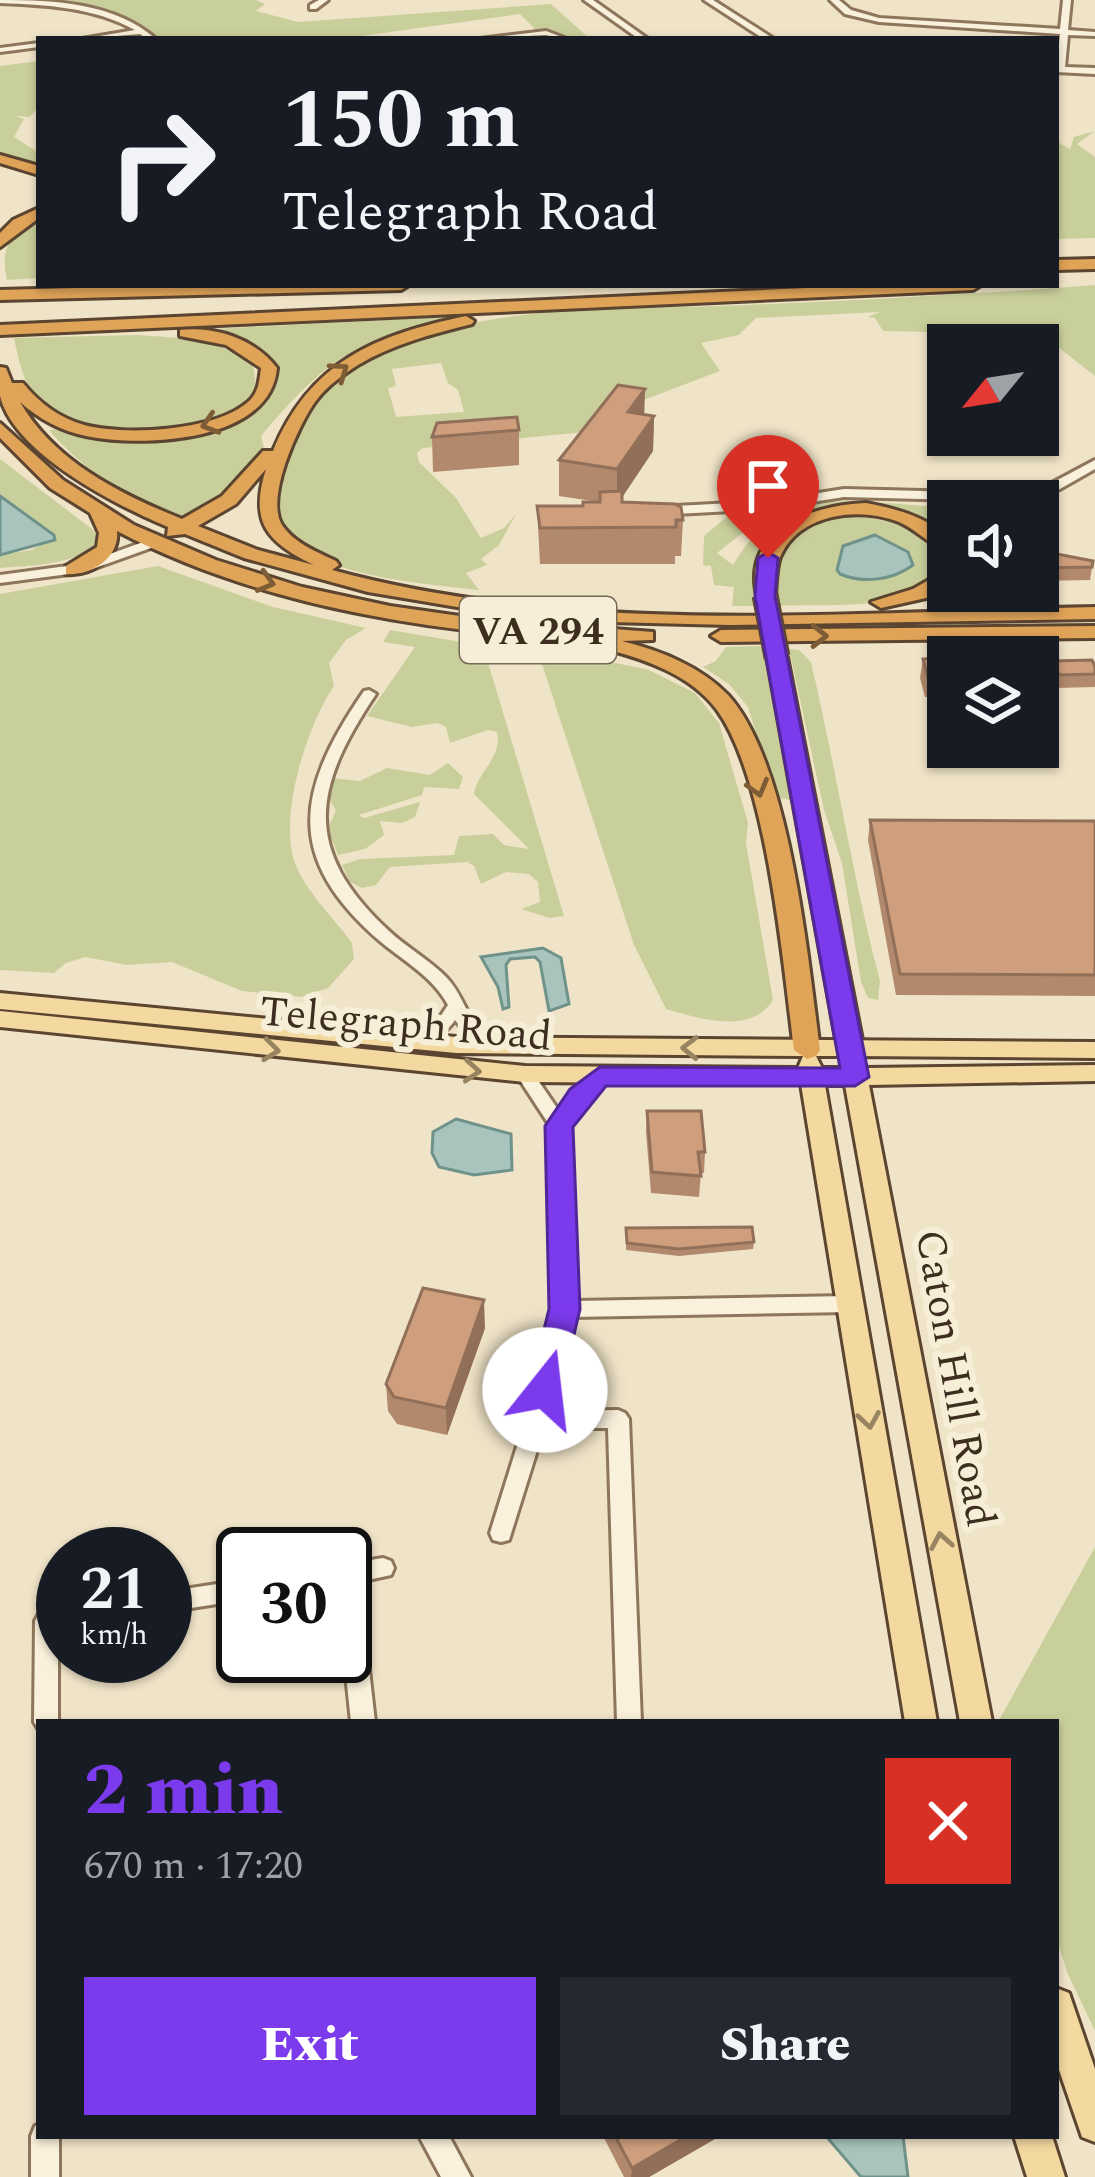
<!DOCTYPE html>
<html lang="en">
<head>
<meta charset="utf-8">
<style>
  body { margin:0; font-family:Spectral,serif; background:#242831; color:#f1f3f6; height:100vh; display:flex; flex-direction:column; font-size:45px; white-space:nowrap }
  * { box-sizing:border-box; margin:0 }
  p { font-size:39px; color:#9ea1a6 }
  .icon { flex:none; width:66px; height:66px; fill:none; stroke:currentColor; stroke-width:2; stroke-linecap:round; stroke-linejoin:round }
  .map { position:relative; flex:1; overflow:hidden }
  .drawer { position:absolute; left:36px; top:1719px; width:1023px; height:420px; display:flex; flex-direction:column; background:#171b24; border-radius:0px; box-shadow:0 3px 9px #0004 }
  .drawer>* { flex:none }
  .hud { position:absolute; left:36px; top:36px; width:1023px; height:252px; border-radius:0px; box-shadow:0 3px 9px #0004; background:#171b24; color:#f1f3f6; overflow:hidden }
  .needle { width:78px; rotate:240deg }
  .fabs { position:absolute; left:927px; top:324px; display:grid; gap:24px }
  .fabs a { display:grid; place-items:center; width:132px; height:132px; border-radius:0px; background:#171b24; box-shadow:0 3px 9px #0004; font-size:60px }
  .speed { position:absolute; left:36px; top:1527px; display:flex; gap:24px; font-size:60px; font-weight:700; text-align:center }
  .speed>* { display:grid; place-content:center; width:156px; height:156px; border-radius:50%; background:#171b24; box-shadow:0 3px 9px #0004; line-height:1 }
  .speed small { font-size:30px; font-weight:400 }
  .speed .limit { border:6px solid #111; border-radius:18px; background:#fff; color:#111 }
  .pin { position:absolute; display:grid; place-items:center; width:102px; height:102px; color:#fff; margin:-123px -51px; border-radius:50% 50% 50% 0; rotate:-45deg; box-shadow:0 0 12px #0007 }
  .pin .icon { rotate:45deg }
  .me { position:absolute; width:132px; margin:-66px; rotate:16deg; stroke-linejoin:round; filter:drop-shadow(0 0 9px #0008) }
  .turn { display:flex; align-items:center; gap:42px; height:252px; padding:0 48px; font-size:54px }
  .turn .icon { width:156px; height:156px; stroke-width:2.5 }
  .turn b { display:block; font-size:84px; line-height:102px }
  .round { display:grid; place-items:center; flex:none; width:126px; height:126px; border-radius:0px; background:#242831 }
  .head { display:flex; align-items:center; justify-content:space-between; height:204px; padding:0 48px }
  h1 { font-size:72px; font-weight:800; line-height:90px; color:#7c3aed }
  .primary-button { display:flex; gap:24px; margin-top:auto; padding:24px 48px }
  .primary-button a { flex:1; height:138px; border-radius:0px; background:#7c3aed; color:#fff; font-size:48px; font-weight:800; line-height:138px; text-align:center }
  .primary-button a+a { background:#242831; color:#f1f3f6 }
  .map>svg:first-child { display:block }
  .green { fill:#c9cf9b; fill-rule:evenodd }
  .water { fill:#a9c4bc; stroke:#6f938a; stroke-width:3 }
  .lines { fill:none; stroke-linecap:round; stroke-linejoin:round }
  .minor-casing { stroke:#8d765c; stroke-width:6 }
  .major-casing { stroke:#5b4430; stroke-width:6 }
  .highway-casing { stroke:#5b4430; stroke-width:6 }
  .minor { fill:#faf1dc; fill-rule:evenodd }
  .major { fill:#f3d9a0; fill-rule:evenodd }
  .highway { fill:#e0a458; fill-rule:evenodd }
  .highway-bridge-casing { stroke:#5b4430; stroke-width:27; stroke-linecap:butt }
  .highway-bridge { stroke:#e0a458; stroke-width:22 }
  .wall { fill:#b2896c }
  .shaded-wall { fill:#916f58 }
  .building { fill:#cf9f7d; stroke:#916f58; stroke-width:3 }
  .oneway { stroke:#7e5d36 }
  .oneway2 { stroke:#988460 }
  .route { fill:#7c3aed; stroke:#51269a; stroke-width:3 }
  .labels { text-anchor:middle; stroke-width:12; stroke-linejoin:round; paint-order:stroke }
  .shield { fill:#f7eed8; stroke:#756857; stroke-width:3 }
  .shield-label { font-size:39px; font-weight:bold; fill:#3d2e20 }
  .street-label { font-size:42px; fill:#3d2e20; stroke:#f7eed8 }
</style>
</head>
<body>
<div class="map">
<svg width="1095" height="2177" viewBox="0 0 1095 2177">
  <rect width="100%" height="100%" fill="#f0e4c8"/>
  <g class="green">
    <polygon points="25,0 256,0 265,4 256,11 298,22 551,4 590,39 537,31 520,14 339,39 159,39 117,14"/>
    <polygon points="39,61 39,107 29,117 15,116 24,119 14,137 39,153 39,167 0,152 0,66"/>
    <polygon points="1095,131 1077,144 1095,157 1095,238 1056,239 1056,141 1070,149 1074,137"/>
    <path d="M39,219v59l-32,2c-7,-32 2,-48 32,-61z"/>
    <path d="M1095,285v91l-46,-36 -17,-6 -149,-3 -8,-13 -8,-1 13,-5 -124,6 -17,17 -38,8 19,28 -124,47 -1,13 -172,17 -6,5 2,9 37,36 25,40 23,-10 12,-14 -17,31 -18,14 6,6 -21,8 13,17c-51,-6 -161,-13 -195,-57 -6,-8 -9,-25 -12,-35 14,-49 37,-100 81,-129 113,-71 267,-58 394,-64 117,-5 231,-11 348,-20zM441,363l7,20 10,7 6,22 -68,5 -8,-29 8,-2 -4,-17z"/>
    <path d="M481,315c-114,21 -143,30 -220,121l3,12 -27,34 -49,37c-49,-9 -107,-51 -139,-89 22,-4 50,10 73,11 43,3 143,-13 156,-61 -6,-38 -52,-41 -82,-50z"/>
    <path d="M137,335c43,3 79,3 116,29l3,23c-31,54 -160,58 -206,24 -25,-19 -30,-44 -36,-73z"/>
    <path d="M0,459l92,70 8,11c-23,26 -67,25 -100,28v-13l32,-5 22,-15 -54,-39z"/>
    <path d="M862,501l76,6 10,10v21c-14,-7 -28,-16 -42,-21 -36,-13 -128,-11 -143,33 -5,16 -3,39 -4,56h-27l2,-19 -20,-2 -3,-19 -8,-1 1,-29 25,-21 40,-3 -52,41 16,12c34,-57 64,-64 129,-64z"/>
    <path d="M853,515l59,11 28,19 6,25c-37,44 -120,33 -171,36 -1,-61 12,-86 78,-91zM875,535l24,11 6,25 -48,9 -18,-6 4,-28z"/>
    <path d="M158,566l115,41 93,21 -20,12 -17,23 5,23c-27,40 -53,123 -41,171 8,30 41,61 59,86l2,16 -26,29 -27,9 -59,-6 -70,-29 -45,3 -42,-8 -19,6 -12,10 -54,-3v-376z"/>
    <path d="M390,630l101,17 -4,12 77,257 -14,2 -29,-9 19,-7 -2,-20 -9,-8 -23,-2 -25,12 -7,-18 -7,-4 -77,5 -14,18 -14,3 -12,-6 -8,-17 18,-6 94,-4 5,-19 34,-2 11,11 25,4 -55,-55c3,-22 29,-37 23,-62l-9,-2 -38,13 -4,-16 -8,-4 -26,4 -45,-11 48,-69 -32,-5z"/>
    <path d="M536,646l113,24 46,23 24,30 29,100 -2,20 27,157c-22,35 -72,19 -107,9l-32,-64z"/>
    <polygon points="768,646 795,801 775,797 748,707 729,684 703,667 716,661 726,647"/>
    <path d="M789,649l10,1 12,12c25,106 41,213 69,319l-2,19 -10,-2 -7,-16 -19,-119 -18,-53z"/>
    <polygon points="448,763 463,777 459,789 424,787 422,795 359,815 364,818 420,802 415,817 402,823 380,821 384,835 365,849 338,855 328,829 336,810 328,798 332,778 360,781 387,768 430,775"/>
    <polygon points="1095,1547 1095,2031 1067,1972 1056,1936 1056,1722 998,1722"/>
  </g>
  <g class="water">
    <polygon points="0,496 54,535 55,540 0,555"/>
    <path d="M875,535l33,17 5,13c-20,15 -50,19 -73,9l-3,-4 6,-24z"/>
    <polygon points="543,948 561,958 569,1004 549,1011 540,962 535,957 510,959 506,965 509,1007 503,1009 498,987 481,957"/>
    <polygon points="456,1119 511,1134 512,1170 474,1175 439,1167 432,1153 433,1132"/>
    <polygon points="826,2136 903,2136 908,2177 861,2177"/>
  </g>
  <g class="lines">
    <g class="minor-casing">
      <g id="minor">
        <path d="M0,0c55,0 115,3 156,39h-9l-7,-5 -58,5 53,-9c-42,-23 -88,-25 -135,-27z"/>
        <polygon points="319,0 328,0 316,9 310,9 310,5"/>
        <polygon points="584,0 593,0 648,39 639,39"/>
        <polygon points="704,0 713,0 774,39 764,39"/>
        <polygon points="830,0 839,0 851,10 879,18 1060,29 1063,0 1071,0 1068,30 1095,32 1095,36 1068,35 1065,67 1095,68 1095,74 1056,72 1060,34 879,22 845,14"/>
        <polygon points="546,31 567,39 545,35 480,39"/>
        <polygon points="39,43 39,47 0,52 0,48"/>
        <polygon points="1095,460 1095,469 1060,489 1000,501 844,497 767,509 657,515 651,511 657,507 767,501 844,489 1000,493 1052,483"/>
        <polygon points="157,537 162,538 162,544 84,572 0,583 0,575 82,564"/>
        <path d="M369,690l7,4c-62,92 -76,155 13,237 18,17 41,29 58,47 13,14 18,31 28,47 6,8 13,14 19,21l-3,4h-12l-24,-30c-9,14 -33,29 -49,26l-3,-4 3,-4 32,-18 10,-15c-15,-28 -43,-43 -67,-63 -99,-85 -84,-153 -17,-251z"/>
        <polygon points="525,1068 531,1070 559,1111 566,1100 594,1072 606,1072 609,1076 578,1108 568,1126 575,1301 850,1296 857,1299 860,1304 857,1309 850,1312 573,1317 549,1411 618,1410 625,1413 629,1419 641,1722 617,1722 608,1428 544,1428 509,1540 501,1542 493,1540 490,1533 544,1360 555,1309 550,1126 516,1074"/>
        <polygon points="383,1558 391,1561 394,1568 391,1575 359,1582 375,1722 351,1722 344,1656 345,1564"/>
        <polygon points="243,1580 243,1600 165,1612 165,1592"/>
        <polygon points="63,1608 63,1628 58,1629 58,1722 39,1722 39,1730 34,1722 35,1621 39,1614"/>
        <polygon points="39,2125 39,2136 59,2136 59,2177 31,2177 31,2136 35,2126"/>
        <polygon points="419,2136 449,2136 471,2177 441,2177"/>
      </g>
    </g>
    <g class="major-casing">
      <g id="major">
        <path d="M0,993l456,44 639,5v16l-241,-2 7,2 5,10 229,-3v16l-226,4 123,637h-32l-115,-637h-20l112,637h-32l-104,-638 -276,-2 -525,-55v-16l525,55 273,2 5,-12 -347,-3 -456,-44zM816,1056h36l-7,2 -3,10h-20z"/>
        <polygon points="1056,1988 1069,1993 1095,2069 1095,2142 1082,2137 1056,2061"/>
        <polygon points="1014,2136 1052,2136 1065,2177 1027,2177"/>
      </g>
    </g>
    <g class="highway-casing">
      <g id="highway">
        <polygon points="0,155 39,166 39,175 0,163"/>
        <polygon points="39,208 39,218 0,247 0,233 13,220"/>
        <polygon points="1095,259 1095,269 1056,270 1056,260"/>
        <polygon points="189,285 409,285 401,290 0,300 0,290"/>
        <polygon points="871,285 981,285 973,290 0,335 0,325"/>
        <path d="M466,316l8,5 -2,3c-40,10 -79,20 -114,41 -16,10 -32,22 -43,37 -17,24 -50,96 -33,123 12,18 35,27 54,36l3,4 -7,5c246,67 512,42 763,37v12l-365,6 -122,-3 -121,-10 -119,-20 -124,-34 -59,-24 -18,2 1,-9c-50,-21 -154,-73 -168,-131 0,-9 0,-21 0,-29l6,1 6,15h11c16,20 37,35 61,42 41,11 131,6 164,-23 11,-10 11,-20 13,-34l-35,-23 -46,-9v-6c36,-4 75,9 97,38 -6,74 -133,80 -191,68 -25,-5 -47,-17 -66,-34 35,60 100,92 162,117l40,-23 41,-45h10c37,-90 103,-116 193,-135zM266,469c-17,54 1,73 48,96l-56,-15 -60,-24 38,-22z"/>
        <path d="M0,423l63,57 71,45 82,35 86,27 88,19 91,13 172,13v8l-31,1c39,10 78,25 106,54 62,68 80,263 92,355l-4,6 -9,3 -13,-9c-11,-88 -27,-271 -77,-340 -26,-35 -72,-51 -112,-61v-8c-165,-7 -341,-33 -488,-110 3,27 -26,45 -51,43v-8l31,-19 2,-14 -9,-20 -40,-25 -50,-50z"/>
        <path d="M866,503c31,6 57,13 82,33v16c-18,-7 -31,-22 -49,-30 -40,-16 -100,-9 -119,35 -4,11 -4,26 -5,38l-3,4h-14c-19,-69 54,-94 108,-96z"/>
        <polygon points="948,569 948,584 926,598 881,608 871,602 913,589"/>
        <polygon points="1095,626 1095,638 721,642 711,636 721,630"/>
        <polygon points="777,651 787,657 864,1050 851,1059 838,1050 767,657"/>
      </g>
    </g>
    <use href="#minor" class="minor"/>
    <use href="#major" class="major"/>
    <use href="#highway" class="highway"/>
    <g class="highway-bridge-casing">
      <polyline id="highway-bridge" points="765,595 777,657"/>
    </g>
    <use href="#highway-bridge" class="highway-bridge"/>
  </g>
  <g class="wall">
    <polygon points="644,415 654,416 653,451 622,497 622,502 683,520 681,556 675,556 675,564 540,564 537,506 583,506 599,502 559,496 559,460"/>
    <polygon points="519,430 519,465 433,472 432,437"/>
    <polygon points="1038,555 1093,561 1090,580 1038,581"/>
    <polygon points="948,657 948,697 925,697 920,678 923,659"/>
    <polygon points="1053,661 1095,666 1095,687 1056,688 1050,674"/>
    <polygon points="870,820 1095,821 1095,996 896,995 868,840"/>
    <polygon points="647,1111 705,1152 704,1173 701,1173 699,1197 651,1193 646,1132"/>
    <polygon points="626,1228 754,1242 753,1249 679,1256 626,1250"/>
    <polygon points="485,1328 447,1435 397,1424 388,1411 386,1384"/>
    <polygon points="603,2136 720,2136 649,2177 624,2177"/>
  </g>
  <g class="shaded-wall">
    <polygon points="645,389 644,424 628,412"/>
    <polygon points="654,416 653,451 617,505 617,469"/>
    <polygon points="484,1300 485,1328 447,1435 446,1408"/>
    <polygon points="687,2136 720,2136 649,2177 631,2177 632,2168"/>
  </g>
  <g class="building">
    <polygon points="618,385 645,389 628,412 654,416 617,469 559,460"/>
    <polygon points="517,417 519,430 432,437 437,423"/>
    <polygon points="622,491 622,502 675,504 681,507 683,520 676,520 676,527 540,528 537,506 583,506 583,502 600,502 600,492"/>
    <polygon points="1057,554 1093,561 1092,567 1038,568 1038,555"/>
    <polygon points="948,657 948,678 928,678 923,659"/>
    <polygon points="1092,660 1095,666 1095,674 1059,675 1053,661"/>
    <polygon points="870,820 1095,821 1095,975 900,974"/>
    <polygon points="647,1111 701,1111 705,1152 698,1152 701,1176 652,1172"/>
    <polygon points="752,1227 754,1242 679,1249 627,1243 626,1228"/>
    <polygon points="423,1288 484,1300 446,1408 394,1397 386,1384"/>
    <polygon points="615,2136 687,2136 632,2168"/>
  </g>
  <defs><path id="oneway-chevron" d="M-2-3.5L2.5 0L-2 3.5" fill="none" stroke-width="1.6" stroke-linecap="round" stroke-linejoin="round" transform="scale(3)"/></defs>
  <g class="oneway">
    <use href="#oneway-chevron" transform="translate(340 371) rotate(-35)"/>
    <use href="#oneway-chevron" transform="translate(210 424) rotate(163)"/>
    <use href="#oneway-chevron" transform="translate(266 582) rotate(16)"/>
    <use href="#oneway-chevron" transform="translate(819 636)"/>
    <use href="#oneway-chevron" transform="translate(758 788) rotate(74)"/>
  </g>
  <g class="oneway2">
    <use href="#oneway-chevron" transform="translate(690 1048) rotate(-179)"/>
    <use href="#oneway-chevron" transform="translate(271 1050) rotate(7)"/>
    <use href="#oneway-chevron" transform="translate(472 1071) rotate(4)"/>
    <use href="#oneway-chevron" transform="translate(869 1420) rotate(81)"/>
    <use href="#oneway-chevron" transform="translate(941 1541) rotate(-100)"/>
  </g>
  <polygon class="route" points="768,552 778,558 775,596 869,1077 855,1086 606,1086 573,1127 580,1309 561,1390 556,1399 545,1403 534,1399 529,1390 549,1309 545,1126 570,1089 600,1067 840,1068 755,596 758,558"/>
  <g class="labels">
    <rect class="shield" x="460" y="597" width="156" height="66" rx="9"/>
    <g class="shield-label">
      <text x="538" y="644">VA 294</text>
    </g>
    <g class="street-label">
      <text transform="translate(406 1022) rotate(5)" y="15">Telegraph Road</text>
      <text transform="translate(957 1378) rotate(80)" y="15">Caton Hill Road</text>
    </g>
  </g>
</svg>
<div class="fabs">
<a><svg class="needle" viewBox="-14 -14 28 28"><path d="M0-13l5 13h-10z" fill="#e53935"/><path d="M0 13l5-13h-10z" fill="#9ea1a6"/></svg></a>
<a><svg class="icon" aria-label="sound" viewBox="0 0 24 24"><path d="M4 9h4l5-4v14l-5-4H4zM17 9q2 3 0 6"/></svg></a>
<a><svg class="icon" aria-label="layers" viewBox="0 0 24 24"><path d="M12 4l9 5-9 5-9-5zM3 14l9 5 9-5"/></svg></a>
</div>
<div class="speed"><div>21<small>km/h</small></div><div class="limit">30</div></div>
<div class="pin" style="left:768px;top:558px;background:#d93025"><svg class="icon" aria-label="arrive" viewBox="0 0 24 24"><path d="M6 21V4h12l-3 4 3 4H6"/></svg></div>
<svg class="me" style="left:545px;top:1390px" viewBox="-20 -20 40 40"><circle r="19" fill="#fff"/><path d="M0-13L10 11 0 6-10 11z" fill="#7c3aed"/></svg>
<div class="hud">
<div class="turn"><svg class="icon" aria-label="right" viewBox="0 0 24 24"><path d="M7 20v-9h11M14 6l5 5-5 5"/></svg><div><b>150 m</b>Telegraph Road</div></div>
</div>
<section class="drawer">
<div class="head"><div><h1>2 min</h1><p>670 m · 17:20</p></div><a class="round" style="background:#d93025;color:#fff"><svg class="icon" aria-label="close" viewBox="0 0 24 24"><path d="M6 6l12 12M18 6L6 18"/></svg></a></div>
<div class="primary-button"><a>Exit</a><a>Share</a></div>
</section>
</div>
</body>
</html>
